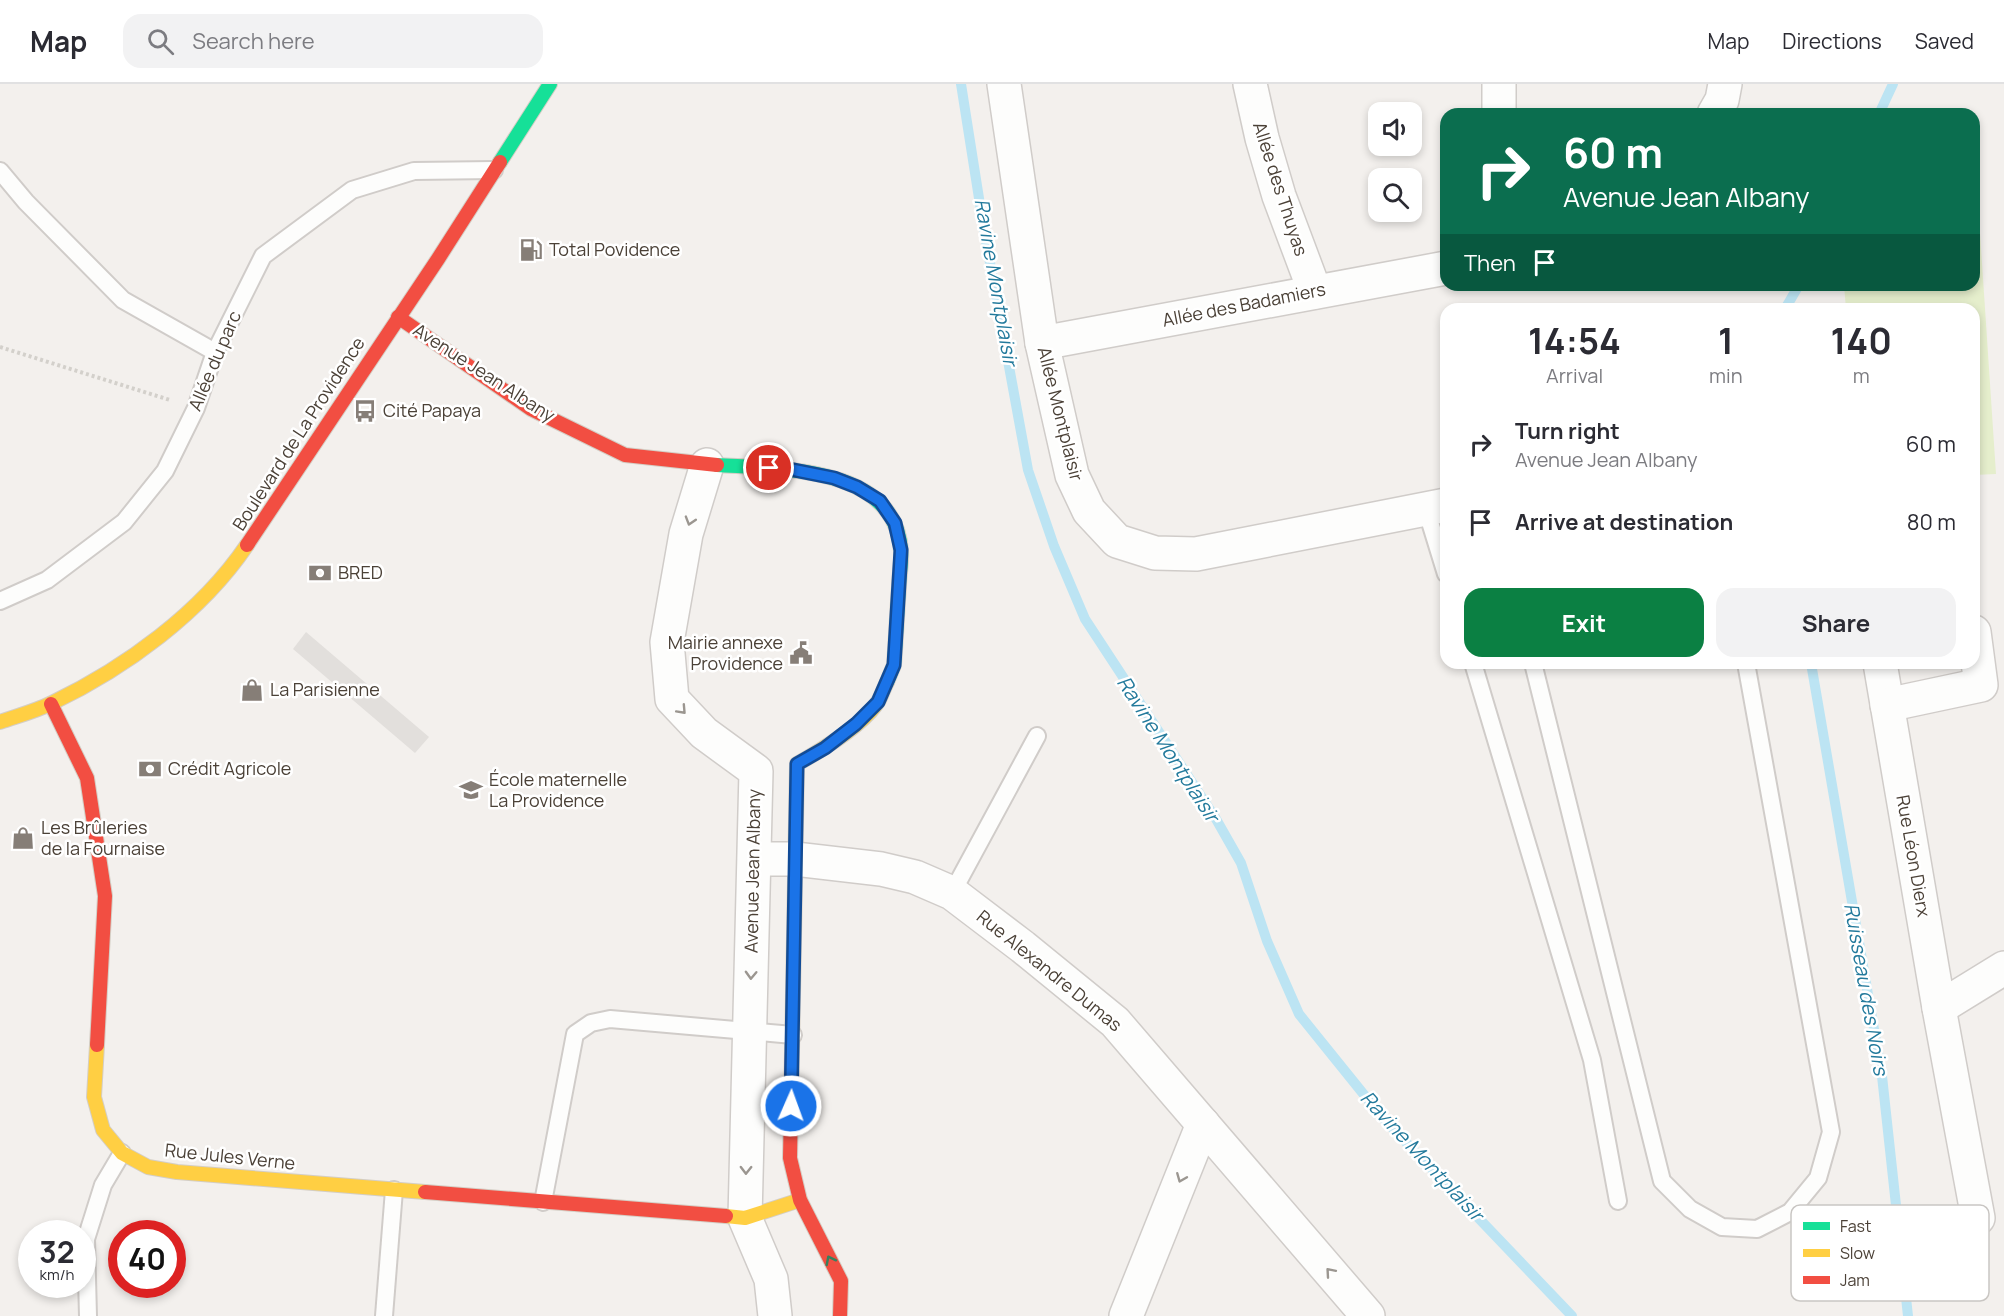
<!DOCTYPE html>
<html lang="en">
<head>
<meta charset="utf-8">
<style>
  body { margin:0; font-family:Manrope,sans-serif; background:#f2f2f3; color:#2b2b33; height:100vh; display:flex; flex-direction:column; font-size:22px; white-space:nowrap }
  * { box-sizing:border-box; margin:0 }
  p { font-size:20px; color:#7c7c81 }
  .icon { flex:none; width:33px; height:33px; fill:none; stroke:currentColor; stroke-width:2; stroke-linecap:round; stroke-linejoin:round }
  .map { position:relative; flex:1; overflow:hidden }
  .details { position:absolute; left:1440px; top:219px; width:540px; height:366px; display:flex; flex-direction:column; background:#fff; border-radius:18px; box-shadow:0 3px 9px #0003 }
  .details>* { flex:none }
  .top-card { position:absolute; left:1440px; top:24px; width:540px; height:183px; border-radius:18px; box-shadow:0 3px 9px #0003; background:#0b6e4f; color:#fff; overflow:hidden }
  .fabs { position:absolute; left:1368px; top:18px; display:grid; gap:12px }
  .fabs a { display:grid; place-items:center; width:54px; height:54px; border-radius:12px; background:#fff; box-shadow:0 3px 9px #0003; font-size:30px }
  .speed { position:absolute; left:18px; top:1136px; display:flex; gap:12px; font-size:30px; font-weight:700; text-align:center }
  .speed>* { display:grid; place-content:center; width:78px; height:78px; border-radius:50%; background:#fff; box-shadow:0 3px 9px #0003; line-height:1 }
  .speed small { font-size:15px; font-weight:400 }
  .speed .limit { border:9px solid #d22; background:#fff; color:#111 }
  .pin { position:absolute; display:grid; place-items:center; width:51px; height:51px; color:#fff; margin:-26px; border:3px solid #fff; border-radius:50%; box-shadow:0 2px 6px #0007 }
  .me { position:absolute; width:66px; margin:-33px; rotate:2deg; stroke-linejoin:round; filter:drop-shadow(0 0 4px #0008) }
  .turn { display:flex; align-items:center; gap:21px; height:126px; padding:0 24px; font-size:27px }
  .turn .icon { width:78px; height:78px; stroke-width:2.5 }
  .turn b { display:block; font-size:42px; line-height:51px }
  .then { display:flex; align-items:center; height:57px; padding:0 24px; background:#0003; gap:12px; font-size:22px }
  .eta { display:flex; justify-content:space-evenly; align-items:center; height:102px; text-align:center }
  .eta b { font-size:36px; font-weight:700; line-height:42px }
  .primary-button { display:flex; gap:12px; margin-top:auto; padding:12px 24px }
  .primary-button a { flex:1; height:69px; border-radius:18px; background:#0b8043; color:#fff; font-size:24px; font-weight:700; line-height:69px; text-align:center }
  .primary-button a+a { background:#f2f2f3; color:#2b2b33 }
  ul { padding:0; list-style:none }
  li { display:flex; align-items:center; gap:18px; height:78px; padding:0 24px }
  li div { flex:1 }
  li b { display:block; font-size:22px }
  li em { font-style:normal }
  header { display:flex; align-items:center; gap:36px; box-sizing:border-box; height:84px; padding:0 30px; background:#fff; border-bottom:2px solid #e1e1e2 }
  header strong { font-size:28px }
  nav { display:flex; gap:33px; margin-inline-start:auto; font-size:21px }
  .search { width:420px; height:54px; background:#f2f2f3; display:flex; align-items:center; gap:15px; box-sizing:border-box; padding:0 21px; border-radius:18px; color:#7c7c81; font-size:22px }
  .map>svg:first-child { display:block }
  .grass { fill:#e5eecc }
  .parking { fill:#e2dfdc }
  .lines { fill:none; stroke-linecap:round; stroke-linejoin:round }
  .stream { stroke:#bce4f3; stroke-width:10 }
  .lane-casing { stroke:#d0ccc9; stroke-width:20 }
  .street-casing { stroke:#d0ccc9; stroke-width:36 }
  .fast-casing { stroke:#d4cec5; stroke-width:16 }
  .slow-casing { stroke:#d4cec5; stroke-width:16 }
  .jam-casing { stroke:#d4cec5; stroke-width:16 }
  .path { stroke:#d3d0cb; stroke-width:4; stroke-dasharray:3 3; stroke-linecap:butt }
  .lane { stroke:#fdfdfc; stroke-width:16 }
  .street { stroke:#fdfdfc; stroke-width:33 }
  .fast { stroke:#16e098; stroke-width:14 }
  .slow { stroke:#ffcf43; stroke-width:14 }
  .jam { stroke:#f24e42; stroke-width:14 }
  .oneway { stroke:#9b9690 }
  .oneway2 { stroke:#36815e }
  .route-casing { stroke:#114b97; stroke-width:15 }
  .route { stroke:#1a73e8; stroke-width:10 }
  .labels { text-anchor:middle; stroke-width:5; stroke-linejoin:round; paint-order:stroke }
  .street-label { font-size:18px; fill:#4b4137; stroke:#fff }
  .poi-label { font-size:18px; fill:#4b4137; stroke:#fff; text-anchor:start }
  .water-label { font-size:20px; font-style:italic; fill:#237a9c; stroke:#fff }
  .key { fill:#fff; stroke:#c9c6c3; stroke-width:1.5 }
  .key-label { font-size:16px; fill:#4b4137 }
</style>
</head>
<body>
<header>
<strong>Map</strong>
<div class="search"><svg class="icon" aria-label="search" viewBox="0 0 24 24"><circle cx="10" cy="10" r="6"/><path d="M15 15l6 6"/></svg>Search here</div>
<nav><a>Map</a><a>Directions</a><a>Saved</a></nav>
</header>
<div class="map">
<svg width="2004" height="1232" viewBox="0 0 2004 1232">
  <rect width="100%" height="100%" fill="#f3f0ed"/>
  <polygon class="grass" points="1974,149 1980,149 1996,390 1974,391 1974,225 1846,225 1844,201 1974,201"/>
  <polygon class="parking" points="306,548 429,653 415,669 293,565"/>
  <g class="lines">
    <g class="stream">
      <polyline points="961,0 984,146 1028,386 1054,462 1085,535 1216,735 1241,779 1267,857 1299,930 1382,1033 1572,1232"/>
      <polyline points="1879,30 1893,0"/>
      <polyline points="1785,225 1799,201"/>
      <polyline points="1811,579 1882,992 1908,1232"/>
    </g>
    <g class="lane-casing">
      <g id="lane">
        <polyline points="0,87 26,118 123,216 215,268"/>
        <polyline points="1426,425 1446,490"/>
        <polyline points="0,517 47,496 124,438 165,387 196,324 215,268 263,172 352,106 414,87 494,86"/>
        <polyline points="1473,579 1592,976 1618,1117"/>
        <polyline points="1533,579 1662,1097 1690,1125 1722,1143 1757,1145 1790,1128 1818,1094 1831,1048 1746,579"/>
        <polyline points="952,809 1037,652"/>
        <polyline points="543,1118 575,950 591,939 610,935 793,951"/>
        <polyline points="88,1232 86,1155 103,1101 122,1069"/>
        <polyline points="384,1232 394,1106"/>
      </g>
    </g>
    <g class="street-casing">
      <g id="street">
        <polyline points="1004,0 1042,259 1072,391 1089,427 1117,457 1155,469 1196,470 1446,421"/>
        <polyline points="1250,0 1262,54 1279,112 1315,208"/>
        <polyline points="1499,30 1499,0"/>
        <polyline points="1714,30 1722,16 1725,0"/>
        <polyline points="1042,259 1446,184"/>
        <polyline points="707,381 686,450 667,558 672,615 704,649 756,687 745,1134 771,1195 775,1232"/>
        <polyline points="1880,579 1939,924 1978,1134"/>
        <polyline points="1887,621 1981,601 1974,548"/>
        <polyline points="769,775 795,775 881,785 915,793 952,809 1023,863 1115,938 1368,1232"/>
        <polyline points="1939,924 2004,884"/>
        <polyline points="1126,1232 1203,1040"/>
      </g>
    </g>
    <g class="fast-casing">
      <g id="fast">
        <polyline points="500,78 550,0"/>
        <path d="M717,381c62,4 179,0 184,86 1,11 -2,24 -2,36 -2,26 -3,52 -5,78l-7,17"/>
      </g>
    </g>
    <g class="slow-casing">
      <g id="slow">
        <path d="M0,638c17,-6 36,-11 52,-19 73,-35 149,-90 195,-158"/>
        <polyline points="97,961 94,1013 103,1046 122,1069 148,1083 177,1088 425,1108"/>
        <path d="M792,967l5,-287c23,-13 69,-41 82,-64 3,-6 5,-12 8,-18"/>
        <polyline points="726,1132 745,1134 800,1116"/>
      </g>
    </g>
    <g class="jam-casing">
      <g id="jam">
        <polyline points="398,233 531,325 625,371 717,381"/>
        <polyline points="247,461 438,175 500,78"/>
        <polyline points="51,620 87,694 105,812 97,961"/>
        <polyline points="792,967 790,1074 800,1116 841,1197 840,1232"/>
        <polyline points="425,1108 726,1132"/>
      </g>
    </g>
    <polyline class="path" points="0,263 170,316"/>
    <use href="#lane" class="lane"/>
    <use href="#street" class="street"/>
    <use href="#fast" class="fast"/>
    <use href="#slow" class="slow"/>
    <use href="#jam" class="jam"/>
  </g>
  <defs><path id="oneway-chevron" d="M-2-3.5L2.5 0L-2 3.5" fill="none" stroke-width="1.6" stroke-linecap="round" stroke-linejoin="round" transform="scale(1.5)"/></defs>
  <g class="oneway">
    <use href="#oneway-chevron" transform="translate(690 437) rotate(107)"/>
    <use href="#oneway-chevron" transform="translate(682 626) rotate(47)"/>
    <use href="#oneway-chevron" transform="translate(751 891) rotate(92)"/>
    <use href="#oneway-chevron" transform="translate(746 1086) rotate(91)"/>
    <use href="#oneway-chevron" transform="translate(1181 1094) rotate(112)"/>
    <use href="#oneway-chevron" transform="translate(1330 1188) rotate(-131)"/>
  </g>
  <use class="oneway2" href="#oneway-chevron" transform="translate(830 1176) rotate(-117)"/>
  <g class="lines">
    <g class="route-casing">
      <polyline id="route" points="769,384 789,385 834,394 857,403 880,417 895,439 901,466 894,581 878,618 856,640 825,664 797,680 791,1022"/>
    </g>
    <use href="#route" class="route"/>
  </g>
  <defs>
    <g id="fuel-bare" transform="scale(1.8)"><path d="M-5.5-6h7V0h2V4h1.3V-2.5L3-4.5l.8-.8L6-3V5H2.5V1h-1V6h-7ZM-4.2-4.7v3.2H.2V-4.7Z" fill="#867e77" stroke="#fff" stroke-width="2.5" paint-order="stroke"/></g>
    <g id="bus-bare" transform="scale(1.8)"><path d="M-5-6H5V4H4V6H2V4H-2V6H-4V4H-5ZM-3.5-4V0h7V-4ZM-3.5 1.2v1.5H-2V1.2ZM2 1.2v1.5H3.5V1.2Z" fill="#867e77" stroke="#fff" stroke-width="2.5" paint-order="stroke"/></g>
    <g id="bank-bare" transform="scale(1.8)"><path d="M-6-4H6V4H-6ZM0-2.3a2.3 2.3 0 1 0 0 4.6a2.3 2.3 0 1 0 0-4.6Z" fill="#867e77" stroke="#fff" stroke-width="2.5" paint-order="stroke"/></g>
    <g id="civic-bare" transform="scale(1.8)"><path d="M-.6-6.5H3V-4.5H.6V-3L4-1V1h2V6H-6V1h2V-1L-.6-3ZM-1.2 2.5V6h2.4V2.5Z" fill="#867e77" stroke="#fff" stroke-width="2.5" paint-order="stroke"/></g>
    <g id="shop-bare" transform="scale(1.8)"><path d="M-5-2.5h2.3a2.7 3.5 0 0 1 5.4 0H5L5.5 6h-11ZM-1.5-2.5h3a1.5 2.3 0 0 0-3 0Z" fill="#867e77" stroke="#fff" stroke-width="2.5" paint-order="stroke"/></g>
    <g id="school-bare" transform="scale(1.8)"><path d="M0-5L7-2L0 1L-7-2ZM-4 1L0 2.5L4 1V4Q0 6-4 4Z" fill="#867e77" stroke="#fff" stroke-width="2.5" paint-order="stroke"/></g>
  </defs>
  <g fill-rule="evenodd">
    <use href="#fuel-bare" x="531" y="166"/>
    <use href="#bus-bare" x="365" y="327"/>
    <use href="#bank-bare" x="320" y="489"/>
    <use href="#civic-bare" x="801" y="569"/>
    <use href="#shop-bare" x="252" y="606"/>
    <use href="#bank-bare" x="150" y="685"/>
    <use href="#school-bare" x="471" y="706"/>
    <use href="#shop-bare" x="23" y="754"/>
  </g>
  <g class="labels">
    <g class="street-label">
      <text transform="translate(1280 105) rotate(72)" y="6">Allée des Thuyas</text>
      <text transform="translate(1244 221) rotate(-11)" y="6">Allée des Badamiers</text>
      <text transform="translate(215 277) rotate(-67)" y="6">Allée du parc</text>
      <text transform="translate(484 289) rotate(33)" y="6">Avenue Jean Albany</text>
      <text transform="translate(1060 330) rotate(76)" y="6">Allée Montplaisir</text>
      <text transform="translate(299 350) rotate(-57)" y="6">Boulevard de La Providence</text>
      <text transform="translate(1913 772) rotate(80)" y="6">Rue Léon Dierx</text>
      <text transform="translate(753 787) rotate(-89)" y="6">Avenue Jean Albany</text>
      <text transform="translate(1049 887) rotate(39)" y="6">Rue Alexandre Dumas</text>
      <text transform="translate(230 1073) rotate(6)" y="6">Rue Jules Verne</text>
    </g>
    <g class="poi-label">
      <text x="549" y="172">Total Povidence</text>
      <text x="383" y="333">Cité Papaya</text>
      <text x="338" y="495">BRED</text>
      <text x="783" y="565" text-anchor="end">Mairie annexe<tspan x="783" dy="21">Providence</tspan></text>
      <text x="270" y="612">La Parisienne</text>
      <text x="168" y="691">Crédit Agricole</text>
      <text x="489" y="702">École maternelle<tspan x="489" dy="21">La Providence</tspan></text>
      <text x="41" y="750">Les Brûleries<tspan x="41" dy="21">de la Fournaise</tspan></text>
    </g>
    <g class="water-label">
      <text transform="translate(996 198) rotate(80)" y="7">Ravine Montplaisir</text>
      <text transform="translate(1168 665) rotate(57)" y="7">Ravine Montplaisir</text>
      <text transform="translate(1866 905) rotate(80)" y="7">Ruisseau des Noirs</text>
      <text transform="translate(1422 1072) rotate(47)" y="7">Ravine Montplaisir</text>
    </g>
  </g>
  <rect x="1791" y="1121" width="198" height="96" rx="9" class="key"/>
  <rect x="1803" y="1138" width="27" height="8" fill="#16e098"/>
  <rect x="1803" y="1165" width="27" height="8" fill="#ffcf43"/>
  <rect x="1803" y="1192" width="27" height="8" fill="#f24e42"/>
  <g class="key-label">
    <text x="1840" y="1148">Fast</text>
    <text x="1840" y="1175">Slow</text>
    <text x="1840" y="1202">Jam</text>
  </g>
</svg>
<div class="fabs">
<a><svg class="icon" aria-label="sound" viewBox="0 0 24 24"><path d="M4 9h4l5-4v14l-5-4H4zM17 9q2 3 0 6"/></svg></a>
<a><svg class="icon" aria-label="search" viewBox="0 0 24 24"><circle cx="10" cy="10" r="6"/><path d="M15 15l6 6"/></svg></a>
</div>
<div class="speed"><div>32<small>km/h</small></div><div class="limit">40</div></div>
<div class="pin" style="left:769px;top:384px;background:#d93025"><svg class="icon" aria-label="arrive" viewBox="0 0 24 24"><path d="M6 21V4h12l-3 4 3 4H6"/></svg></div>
<svg class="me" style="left:791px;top:1022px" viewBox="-20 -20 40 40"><circle r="17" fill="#1a73e8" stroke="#fff" stroke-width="3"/><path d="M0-11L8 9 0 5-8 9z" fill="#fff"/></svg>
<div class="top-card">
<div class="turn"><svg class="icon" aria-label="right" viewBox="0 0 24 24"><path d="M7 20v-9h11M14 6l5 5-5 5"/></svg><div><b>60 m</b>Avenue Jean Albany</div></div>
<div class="then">Then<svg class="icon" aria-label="arrive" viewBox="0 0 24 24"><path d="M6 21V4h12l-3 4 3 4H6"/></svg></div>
</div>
<section class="details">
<div class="eta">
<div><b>14:54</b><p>Arrival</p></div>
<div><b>1</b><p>min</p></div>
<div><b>140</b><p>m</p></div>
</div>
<ul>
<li><svg class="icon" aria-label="right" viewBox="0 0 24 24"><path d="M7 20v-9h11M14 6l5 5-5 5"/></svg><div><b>Turn right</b><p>Avenue Jean Albany</p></div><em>60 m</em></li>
<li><svg class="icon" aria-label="arrive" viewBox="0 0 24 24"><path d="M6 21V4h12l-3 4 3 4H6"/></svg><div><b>Arrive at destination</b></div><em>80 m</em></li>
</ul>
<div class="primary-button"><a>Exit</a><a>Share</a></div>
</section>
</div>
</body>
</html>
